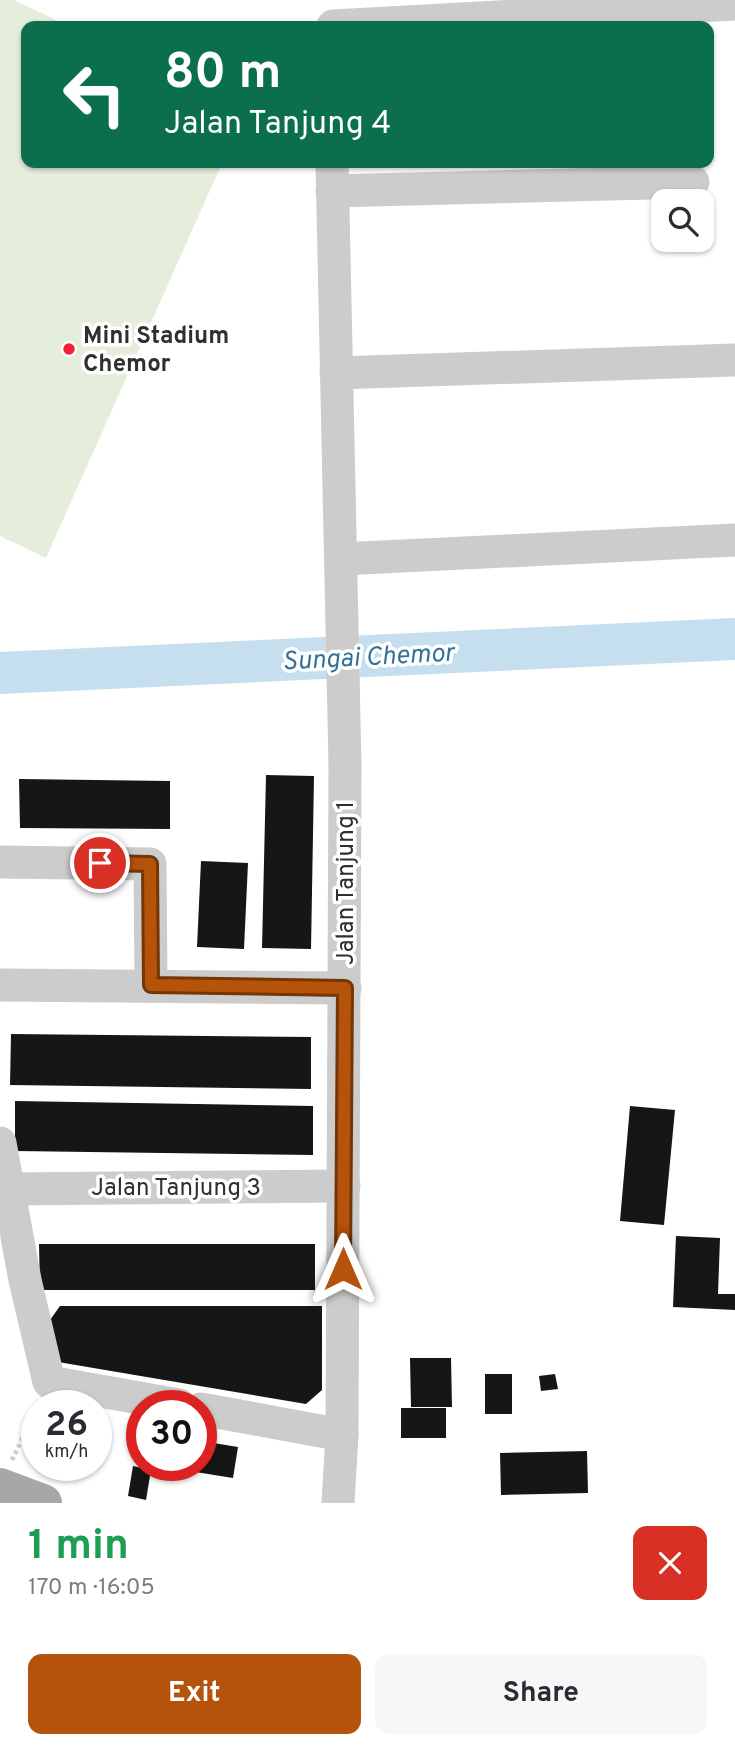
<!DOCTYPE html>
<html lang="en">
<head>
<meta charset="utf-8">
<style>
  body { margin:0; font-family:Overpass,sans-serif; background:#f7f7f7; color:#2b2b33; height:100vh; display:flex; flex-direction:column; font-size:26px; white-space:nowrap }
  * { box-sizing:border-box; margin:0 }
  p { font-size:23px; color:#7c7c81 }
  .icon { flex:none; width:38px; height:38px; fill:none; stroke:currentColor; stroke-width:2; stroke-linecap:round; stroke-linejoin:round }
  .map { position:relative; height:1503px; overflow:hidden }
  .side { display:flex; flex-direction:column; background:#fff; flex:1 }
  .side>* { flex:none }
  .top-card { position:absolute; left:21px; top:21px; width:693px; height:147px; border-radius:14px; box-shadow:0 2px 5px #0004; background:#0b6e4f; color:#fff; overflow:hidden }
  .tools { position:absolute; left:651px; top:189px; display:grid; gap:14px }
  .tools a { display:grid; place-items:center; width:63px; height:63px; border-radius:14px; background:#fff; box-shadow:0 2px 5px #0004; font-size:35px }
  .speed { position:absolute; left:21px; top:1390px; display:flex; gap:14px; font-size:35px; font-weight:700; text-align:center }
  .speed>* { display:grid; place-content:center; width:91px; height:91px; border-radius:50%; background:#fff; box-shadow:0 2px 5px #0004; line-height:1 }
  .speed small { font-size:18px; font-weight:400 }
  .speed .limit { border:10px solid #d22; background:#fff; color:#111 }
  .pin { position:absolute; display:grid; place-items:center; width:60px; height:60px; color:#fff; margin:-30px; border:4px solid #fff; border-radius:50%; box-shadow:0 2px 7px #0007 }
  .me { position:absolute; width:77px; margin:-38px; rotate:0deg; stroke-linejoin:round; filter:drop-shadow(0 0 5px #0008) }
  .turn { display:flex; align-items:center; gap:24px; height:147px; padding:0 28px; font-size:32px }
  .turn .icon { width:91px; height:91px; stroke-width:2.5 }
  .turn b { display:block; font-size:49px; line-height:60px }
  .round { display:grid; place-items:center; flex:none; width:74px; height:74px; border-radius:14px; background:#f7f7f7 }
  .overview { display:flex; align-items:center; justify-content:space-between; height:119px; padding:0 28px }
  h1 { font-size:42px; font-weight:700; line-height:52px; color:#1e9e55 }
  .primary-button { display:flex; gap:14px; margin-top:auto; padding:14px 28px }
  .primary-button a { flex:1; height:80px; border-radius:14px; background:#b45309; color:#fff; font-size:28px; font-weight:700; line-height:80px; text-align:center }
  .primary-button a+a { background:#f7f7f7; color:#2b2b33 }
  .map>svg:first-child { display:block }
  .green { fill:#e5eddb }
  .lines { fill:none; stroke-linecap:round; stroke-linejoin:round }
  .river { stroke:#c6dfef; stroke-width:42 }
  .building { fill:#161616 }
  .path { stroke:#ccc; stroke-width:4.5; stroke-dasharray:3.5 3.5; stroke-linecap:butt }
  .minor { stroke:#ccc; stroke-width:33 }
  .major { stroke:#a7a7a7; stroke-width:38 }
  .route-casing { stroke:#753606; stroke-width:18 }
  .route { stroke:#b45309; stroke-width:12 }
  .poi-dot { fill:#f42232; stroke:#fff; stroke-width:2.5 }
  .labels { text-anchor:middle; stroke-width:7; stroke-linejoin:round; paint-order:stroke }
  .poi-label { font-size:24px; font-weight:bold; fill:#2f2f2f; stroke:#fff; text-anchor:start }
  .street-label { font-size:24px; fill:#2f2f2f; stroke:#fff }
  .water-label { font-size:26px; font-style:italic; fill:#357298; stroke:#fff }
</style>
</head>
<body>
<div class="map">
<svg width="735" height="1503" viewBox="0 0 735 1503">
  <rect width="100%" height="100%" fill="#fff"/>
  <polygon class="green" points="0,0 14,0 69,26 26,26 26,163 222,163 46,558 0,536"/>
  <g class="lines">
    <polyline class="river" points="0,673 735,639"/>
  </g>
  <g class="building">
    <polygon points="266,775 314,776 311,949 262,948"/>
    <polygon points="19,779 170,781 170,829 20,828"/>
    <polygon points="201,861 248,863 244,949 197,947"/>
    <polygon points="11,1034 311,1037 311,1089 10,1085"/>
    <polygon points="15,1101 313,1106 313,1155 15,1151"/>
    <polygon points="630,1106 675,1110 664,1225 620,1221"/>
    <polygon points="676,1236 720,1238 718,1294 735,1294 735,1310 673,1307"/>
    <polygon points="39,1244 315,1244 315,1290 40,1290"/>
    <polygon points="60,1306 322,1306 322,1390 306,1404 58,1362 50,1320"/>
    <polygon points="410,1358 451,1358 452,1407 411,1407"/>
    <rect x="485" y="1374" width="27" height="40"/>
    <polygon points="555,1374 558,1389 541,1391 539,1376"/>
    <rect x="401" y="1408" width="45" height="30"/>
    <polygon points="201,1441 238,1447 233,1478 183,1470 184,1465 201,1465"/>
    <polygon points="587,1451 588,1493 501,1495 500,1453"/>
    <polygon points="133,1466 151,1470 146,1500 128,1496"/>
  </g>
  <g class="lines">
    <polyline class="path" points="12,1460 37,1407"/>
    <g class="minor">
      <polyline points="333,26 735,4"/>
      <polyline points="332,163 345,766 342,1435 338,1503"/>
      <polyline points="332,191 693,182"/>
      <polyline points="336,373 735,360"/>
      <polyline points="341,559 735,540"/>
      <polyline points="0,862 150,864 151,985"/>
      <polyline points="0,985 345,988"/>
      <polyline points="0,1143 25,1280 49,1382 179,1405"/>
      <polyline points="8,1189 344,1186"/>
      <polyline points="201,1409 342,1435"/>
    </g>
    <polyline class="major" points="0,1487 43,1503"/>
  </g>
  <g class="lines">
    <g class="route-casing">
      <polyline id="route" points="100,863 150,864 151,985 345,988 343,1269"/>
    </g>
    <use href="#route" class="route"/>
  </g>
  <circle class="poi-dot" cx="69" cy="349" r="7"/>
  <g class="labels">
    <g class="poi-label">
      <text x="83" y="343">Mini Stadium<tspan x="83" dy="28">Chemor</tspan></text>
    </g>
    <g class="street-label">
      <text transform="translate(345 883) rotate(-90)" y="8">Jalan Tanjung 1</text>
      <text x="176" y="1195">Jalan Tanjung 3</text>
    </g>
    <g class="water-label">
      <text transform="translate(368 656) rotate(-3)" y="9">Sungai Chemor</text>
    </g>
  </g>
</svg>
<div class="tools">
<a><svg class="icon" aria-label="search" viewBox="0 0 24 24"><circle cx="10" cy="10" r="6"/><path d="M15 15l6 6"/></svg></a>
</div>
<div class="speed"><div>26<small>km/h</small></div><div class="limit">30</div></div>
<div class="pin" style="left:100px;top:863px;background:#d93025"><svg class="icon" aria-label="arrive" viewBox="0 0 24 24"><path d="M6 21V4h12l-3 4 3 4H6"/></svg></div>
<svg class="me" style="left:343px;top:1269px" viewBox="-20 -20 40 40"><path d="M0-17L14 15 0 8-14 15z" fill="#b45309" stroke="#fff" stroke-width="4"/></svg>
<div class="top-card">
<div class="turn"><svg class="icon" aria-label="left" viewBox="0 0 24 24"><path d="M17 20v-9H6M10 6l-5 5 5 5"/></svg><div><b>80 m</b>Jalan Tanjung 4</div></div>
</div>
</div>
<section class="side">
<div class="overview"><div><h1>1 min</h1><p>170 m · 16:05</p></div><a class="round" style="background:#d93025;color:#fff"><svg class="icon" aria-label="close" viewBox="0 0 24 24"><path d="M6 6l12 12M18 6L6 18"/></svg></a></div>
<div class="primary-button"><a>Exit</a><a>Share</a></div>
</section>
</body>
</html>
